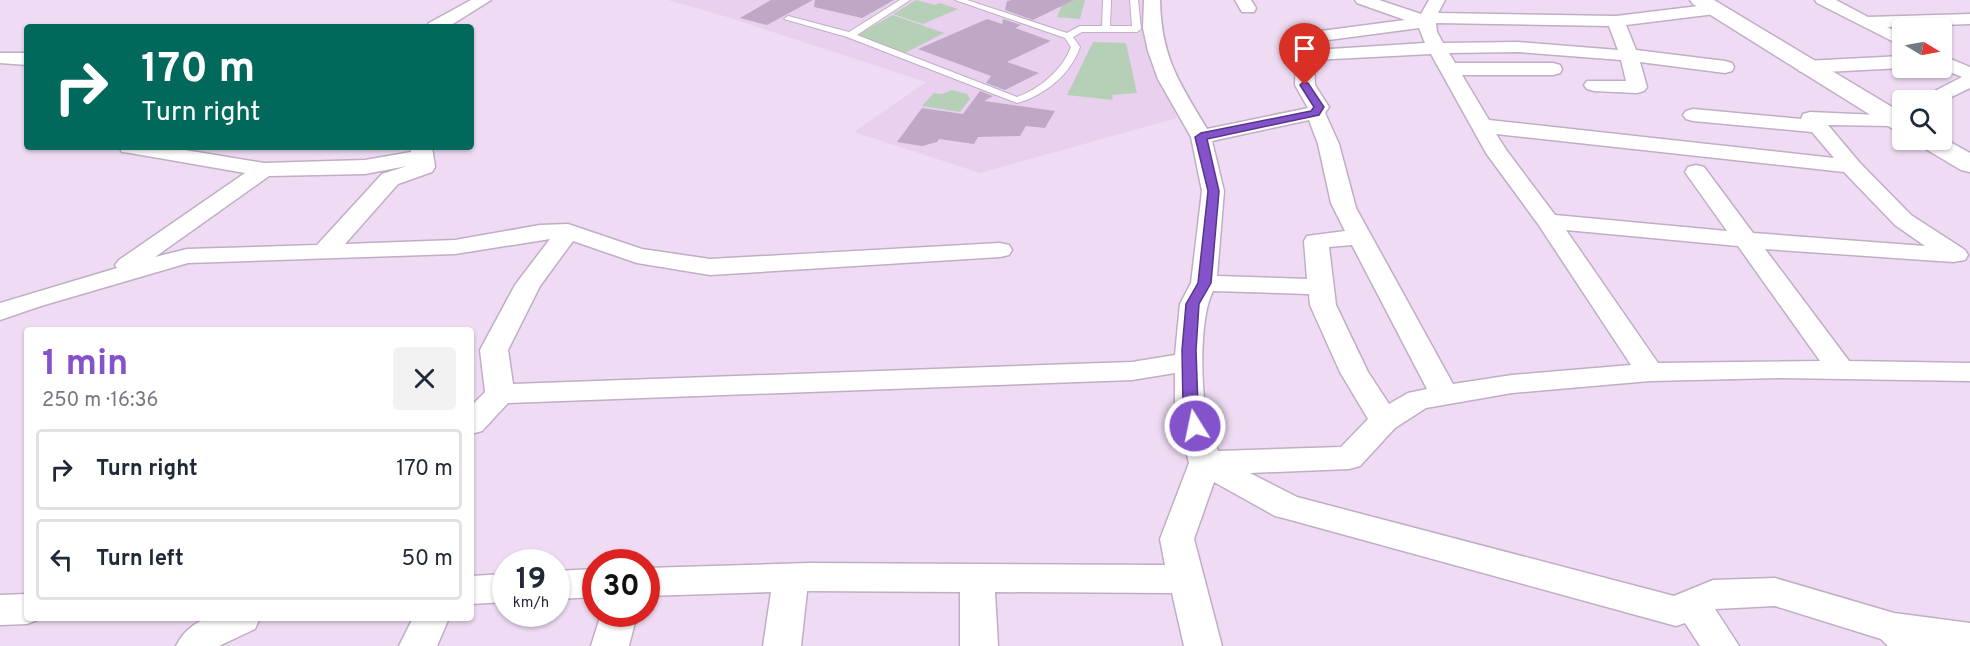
<!DOCTYPE html>
<html lang="en">
<head>
<meta charset="utf-8">
<style>
  body { margin:0; font-family:Overpass,sans-serif; background:#f2f2f3; color:#1f2937; height:100vh; display:flex; flex-direction:column; font-size:22px; white-space:nowrap }
  * { box-sizing:border-box; margin:0 }
  p { font-size:20px; color:#747a83 }
  .icon { flex:none; width:33px; height:33px; fill:none; stroke:currentColor; stroke-width:2; stroke-linecap:round; stroke-linejoin:round }
  .map { position:relative; flex:1; overflow:hidden }
  .drawer { position:absolute; left:24px; top:327px; width:450px; height:294px; display:flex; flex-direction:column; background:#fff; border-radius:6px; box-shadow:0 2px 4px #0004 }
  .drawer>* { flex:none }
  .hud { position:absolute; left:24px; top:24px; width:450px; height:126px; border-radius:6px; box-shadow:0 2px 4px #0004; background:#00695c; color:#fff; overflow:hidden }
  .needle { width:39px; rotate:100deg }
  .fabs { position:absolute; left:1892px; top:18px; display:grid; gap:12px }
  .fabs a { display:grid; place-items:center; width:60px; height:60px; border-radius:6px; background:#fff; box-shadow:0 2px 4px #0004; font-size:30px }
  .speed { position:absolute; left:492px; top:549px; display:flex; gap:12px; font-size:30px; font-weight:700; text-align:center }
  .speed>* { display:grid; place-content:center; width:78px; height:78px; border-radius:50%; background:#fff; box-shadow:0 2px 4px #0004; line-height:1 }
  .speed small { font-size:15px; font-weight:400 }
  .speed .limit { border:9px solid #d22; background:#fff; color:#111 }
  .pin { position:absolute; display:grid; place-items:center; width:51px; height:51px; color:#fff; margin:-62px -26px; border-radius:50% 50% 50% 0; rotate:-45deg; box-shadow:0 0 6px #0007 }
  .pin .icon { rotate:45deg }
  .me { position:absolute; width:66px; margin:-33px; rotate:350deg; stroke-linejoin:round; filter:drop-shadow(0 0 4px #0008) }
  .turn { display:flex; align-items:center; gap:21px; height:126px; padding:0 18px; font-size:27px }
  .turn .icon { width:78px; height:78px; stroke-width:2.5 }
  .turn b { display:block; font-size:42px; line-height:51px }
  .round { display:grid; place-items:center; flex:none; width:63px; height:63px; border-radius:6px; background:#f2f2f3 }
  .overview { display:flex; align-items:center; justify-content:space-between; height:102px; padding:0 18px }
  h1 { font-size:36px; font-weight:700; line-height:45px; color:#8453cc }
  ul { padding:0; list-style:none }
  li { display:flex; align-items:center; gap:18px; height:81px; margin:0 12px 9px; padding:0 6px; border:3px solid #e0e1e3; border-radius:6px }
  li div { flex:1 }
  li b { display:block; font-size:22px }
  li em { font-style:normal }
  .map>svg:first-child { display:block }
  .built { fill:#e8d0ee }
  .green { fill:#b6d0b8 }
  .building { fill:#bea8c5 }
  .lines { fill:none; stroke-linecap:round; stroke-linejoin:round }
  .service-casing { stroke:#c0aec5; stroke-width:2 }
  .minor-casing { stroke:#c0aec5; stroke-width:3 }
  .tertiary-casing { stroke:#c0aec5; stroke-width:3 }
  .service { fill:#fff; fill-rule:evenodd }
  .minor { fill:#fff; fill-rule:evenodd }
  .tertiary { fill:#fff; fill-rule:evenodd }
  .route { fill:#8453cc; stroke:#563685; stroke-width:1.5 }
</style>
</head>
<body>
<div class="map">
<svg width="1970" height="646" viewBox="0 0 1970 646">
  <rect width="100%" height="100%" fill="#efdcf4"/>
  <polygon class="built" points="668,0 1145,0 1143,35 1177,118 980,173 854,132 926,82 727,17"/>
  <g class="green">
    <polygon points="916,0 935,5 940,3 958,9 923,24 893,14"/>
    <polygon points="1064,0 1085,0 1080,19 1057,17"/>
    <polygon points="893,15 944,33 903,54 857,35"/>
    <polygon points="1093,42 1126,43 1137,93 1112,95 1113,100 1067,95"/>
    <polygon points="952,90 967,94 970,99 960,112 922,106 934,93 942,94"/>
  </g>
  <g class="building">
    <polygon points="771,0 813,0 767,25 740,18"/>
    <polygon points="815,0 894,0 862,18 814,7"/>
    <polygon points="1012,0 1074,0 1033,20 1005,10 1007,1"/>
    <polygon points="987,19 1002,24 1003,19 1021,25 1015,28 1051,41 1007,62 1039,73 1005,90 986,83 991,76 918,49"/>
    <polygon points="980,91 993,96 984,101 1055,111 1045,128 1026,126 1020,136 978,137 974,144 939,139 937,142 922,146 897,142 922,108 963,114"/>
  </g>
  <g class="lines">
    <g class="service-casing">
      <path id="service" d="M900,0h10l-53,35 160,62c23,-8 46,-28 54,-50l-6,-9 -110,-38h12l100,33 13,-7h22l1,-26h8l-1,26h22l-2,-26h8l3,29 -4,3h-55l-9,5 7,10c-9,27 -36,49 -63,56l-170,-66 -63,-18 4,-3 61,16z"/>
    </g>
    <g class="minor-casing">
      <g id="minor">
        <polygon points="471,0 491,0 448,27 426,27 429,23"/>
        <path d="M1144,0h16c1,57 19,82 47,129l101,-21 -13,-23 1,-30 3,-4 126,-8 -6,-15 -98,13 -6,-1 -3,-4 3,-4 6,-1 84,-11 -48,-17 -2,-3h24l42,14 8,-14h16l-7,13 178,3 99,-12 8,5 -8,5 -89,11 10,25 89,11 7,2 2,4 -2,4 -7,2 -85,-11 7,25 -3,4 -7,2 -43,-2 -7,-2 -3,-4 3,-4h39l-5,-21 -103,-8 -69,1 6,10h98l7,2 2,4 -2,4 -7,2h-91l27,45 345,38 -22,-26 -119,-11 -7,-2 -3,-4 3,-4 7,-2 108,10 2,-5 7,-2 91,4 1,7 -8,3 -66,-1 32,38 51,52 54,35 3,5 -3,5 -12,2 -188,-13 84,112 121,2v18l-189,-3 -131,3 -138,12 -86,15 -31,20 -35,38 -11,3 -99,4 47,24 377,99 39,-16 62,-2 119,35 76,10v23h-82l-7,-7 -106,-33 -60,3 24,37h-39l-15,-23 -9,3 -389,-107 -12,-3 -61,-34 -20,57 28,107h-38l-12,-53 -177,-1 3,54h-38v-54l-151,-1h-2l-6,55h-38l8,-54 -125,4v-28l163,-5 356,2 -5,-26 29,-76 -14,-56v-34l-43,7 -624,23 -26,28 -11,3v-28l14,-14 -5,-42 35,-65 35,-46 -95,15 -267,9 -147,43 -41,14v-17l117,-35 -2,-3 4,-5 126,-87 -115,-20 -8,-1 -3,-5h48l97,16 101,-3 46,-8 -1,-5h22l3,20 -3,5 -34,12 -53,60 110,-4 85,-15 28,-1 74,25 68,10 290,-16 9,2 3,5 -3,5 -9,2 -290,18 -73,-12 -64,-22 -33,45 -32,64 5,34 619,-22 43,-7 5,-51 11,-21 11,-92 -11,-54 -33,-58 -10,-28 -5,-23zM1436,23l173,3 9,24 -100,-8 -75,1 -6,-11zM1431,54l55,99 52,71 93,141 -119,10 -59,9 -97,-176 -17,-64 -14,-31 4,-6 -14,-22 -1,-25zM1309,120l9,24 13,59 14,28 -38,5 -3,5 3,38 -90,-3 7,-85 -12,-50zM1496,134l348,38 51,53 30,21 -172,-13 -49,-66 -8,-2 -8,2 -3,5 42,59 -172,-16 -48,-64zM407,166l-25,8 -65,71 -130,4 -32,8 114,-81 96,-2zM1566,230l172,16 82,115 -162,2zM1352,245l75,144 -19,4 -19,11 -21,-32 -32,-67 -7,-58zM1213,291l96,3 1,11 30,67 28,47 -27,28 -123,4c-5,-14 -11,-30 -13,-45 -4,-29 -5,-90 8,-115z"/>
        <polygon points="1235,0 1251,0 1256,8 1254,12 1242,12"/>
        <polygon points="1815,0 1836,0 1868,17 1970,14 1970,24 1887,27 1902,34 1902,46 1817,3"/>
        <polygon points="0,53 27,53 27,65 0,63"/>
        <polygon points="1941,55 1970,67 1970,88 1941,102 1941,100 1904,100 1907,96 1931,93 1962,77 1940,68"/>
        <polygon points="1902,56 1902,68 1806,73 1799,71 1797,67 1799,63 1806,61"/>
        <polygon points="596,569 596,597 556,599 556,571"/>
        <polygon points="506,574 506,602 471,604 471,576"/>
        <polygon points="27,594 27,618 40,619 27,624 0,625 0,595"/>
        <polygon points="601,614 637,614 629,646 591,646"/>
        <path d="M206,618h54l-5,11 -36,17h-43c7,-14 16,-21 30,-28z"/>
        <polygon points="413,618 449,618 437,646 399,646"/>
      </g>
    </g>
    <g class="tertiary-casing">
      <g id="tertiary">
        <polygon points="1690,0 1714,0 1902,113 1902,132 1893,129 1693,4"/>
        <polygon points="1941,137 1970,153 1970,172 1961,170 1919,145 1915,140 1941,140"/>
      </g>
    </g>
    <use href="#service" class="service"/>
    <use href="#minor" class="minor"/>
    <use href="#tertiary" class="tertiary"/>
  </g>
  <polygon class="route" points="1302,83 1308,83 1324,107 1319,115 1207,139 1219,191 1211,283 1199,304 1196,350 1198,407 1203,426 1195,431 1190,430 1183,407 1182,350 1186,304 1198,283 1208,191 1195,137 1201,133 1311,111 1314,107 1300,85"/>
</svg>
<div class="fabs">
<a><svg class="needle" viewBox="-14 -14 28 28"><path d="M0-13l5 13h-10z" fill="#e53935"/><path d="M0 13l5-13h-10z" fill="#747a83"/></svg></a>
<a><svg class="icon" aria-label="search" viewBox="0 0 24 24"><circle cx="10" cy="10" r="6"/><path d="M15 15l6 6"/></svg></a>
</div>
<div class="speed"><div>19<small>km/h</small></div><div class="limit">30</div></div>
<div class="pin" style="left:1305px;top:85px;background:#d93025"><svg class="icon" aria-label="arrive" viewBox="0 0 24 24"><path d="M6 21V4h12l-3 4 3 4H6"/></svg></div>
<svg class="me" style="left:1195px;top:426px" viewBox="-20 -20 40 40"><circle r="17" fill="#8453cc" stroke="#fff" stroke-width="3"/><path d="M0-11L8 9 0 5-8 9z" fill="#fff"/></svg>
<div class="hud">
<div class="turn"><svg class="icon" aria-label="right" viewBox="0 0 24 24"><path d="M7 20v-9h11M14 6l5 5-5 5"/></svg><div><b>170 m</b>Turn right</div></div>
</div>
<section class="drawer">
<div class="overview"><div><h1>1 min</h1><p>250 m · 16:36</p></div><a class="round"><svg class="icon" aria-label="close" viewBox="0 0 24 24"><path d="M6 6l12 12M18 6L6 18"/></svg></a></div>
<ul>
<li><svg class="icon" aria-label="right" viewBox="0 0 24 24"><path d="M7 20v-9h11M14 6l5 5-5 5"/></svg><div><b>Turn right</b></div><em>170 m</em></li>
<li><svg class="icon" aria-label="left" viewBox="0 0 24 24"><path d="M17 20v-9H6M10 6l-5 5 5 5"/></svg><div><b>Turn left</b></div><em>50 m</em></li>
</ul>
</section>
</div>
</body>
</html>
